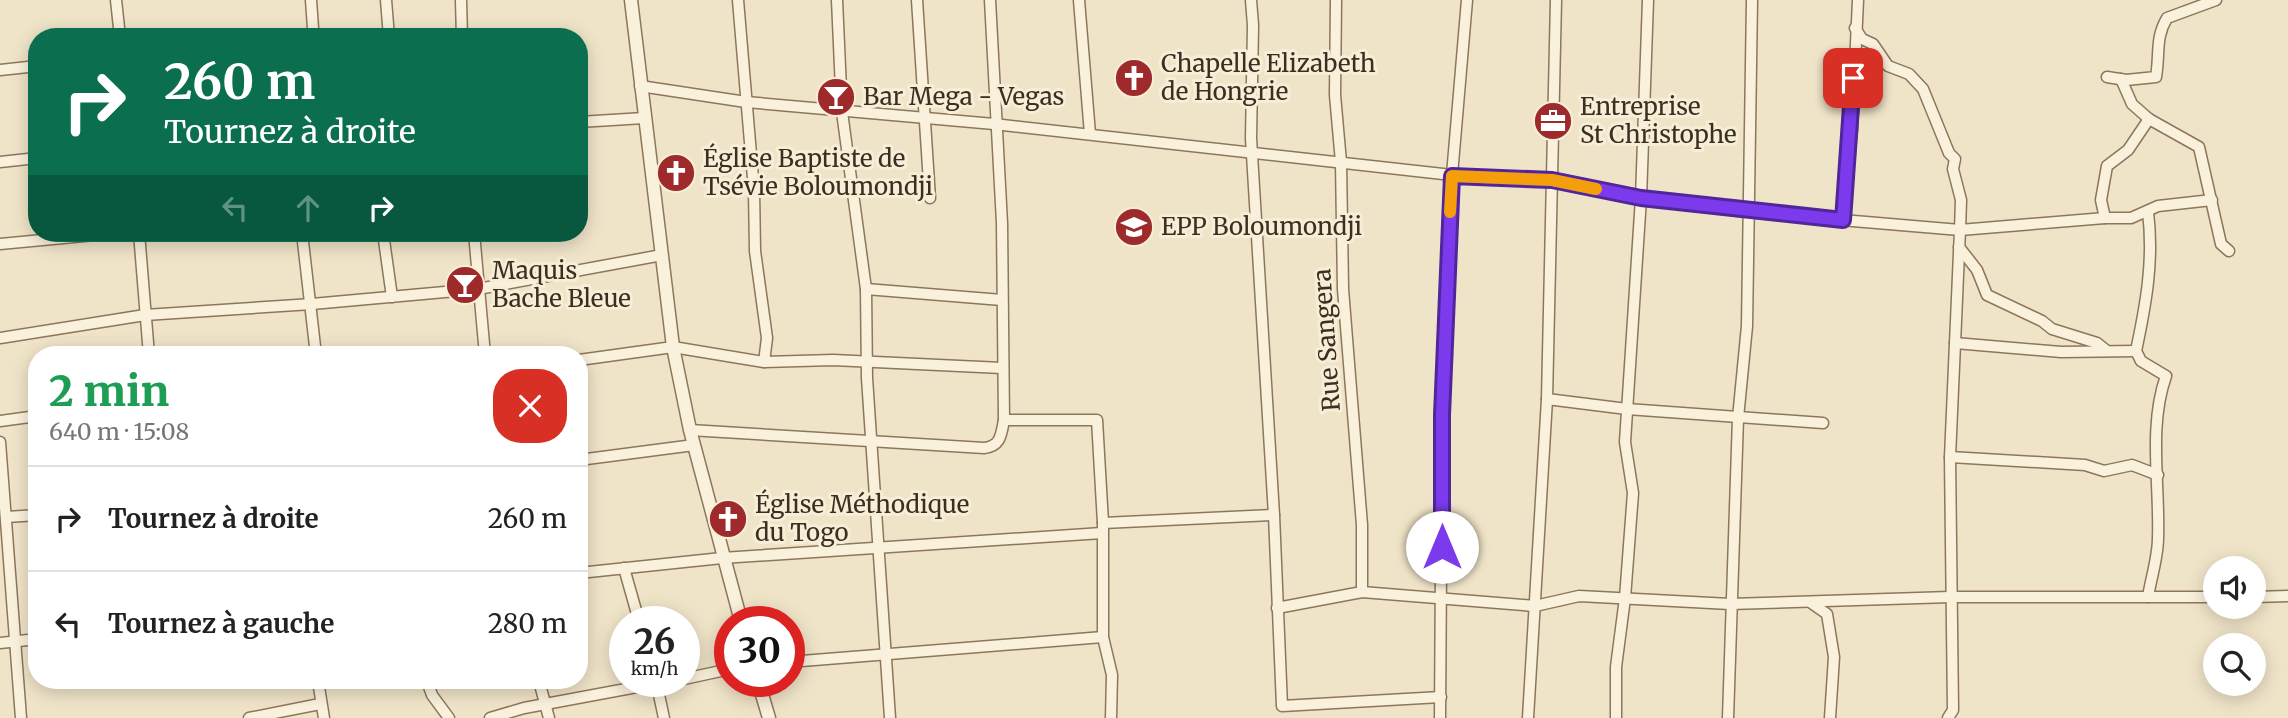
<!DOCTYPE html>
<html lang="fr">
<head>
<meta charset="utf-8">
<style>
  body { margin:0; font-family:Merriweather,serif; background:#f2f2f2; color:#222; height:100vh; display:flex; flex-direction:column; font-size:26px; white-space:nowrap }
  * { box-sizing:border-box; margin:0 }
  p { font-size:23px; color:#767676 }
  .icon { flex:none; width:38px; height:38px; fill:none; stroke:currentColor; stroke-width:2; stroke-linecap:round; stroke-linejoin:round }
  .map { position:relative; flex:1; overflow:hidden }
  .details { position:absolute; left:28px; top:346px; width:560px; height:343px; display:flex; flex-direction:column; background:#fff; border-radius:28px; box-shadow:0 4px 18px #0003 }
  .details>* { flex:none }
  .guide { position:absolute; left:28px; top:28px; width:560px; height:214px; border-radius:28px; box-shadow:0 4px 18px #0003; background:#0b6e4f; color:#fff; overflow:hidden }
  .tools { position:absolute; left:2203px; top:556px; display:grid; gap:14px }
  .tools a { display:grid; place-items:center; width:63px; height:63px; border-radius:50%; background:#fff; box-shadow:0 4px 18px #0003; font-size:35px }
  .speed { position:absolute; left:609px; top:606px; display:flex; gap:14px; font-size:35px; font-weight:700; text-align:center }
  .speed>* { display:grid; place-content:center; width:91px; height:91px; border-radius:50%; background:#fff; box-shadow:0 4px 18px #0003; line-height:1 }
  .speed small { font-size:18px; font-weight:400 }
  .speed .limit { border:10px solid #d22; background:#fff; color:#111 }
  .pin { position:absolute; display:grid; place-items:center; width:60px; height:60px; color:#fff; margin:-30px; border-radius:14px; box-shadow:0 4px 10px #0006 }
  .me { position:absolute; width:77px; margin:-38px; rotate:0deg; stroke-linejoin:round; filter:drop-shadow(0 0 5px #0008) }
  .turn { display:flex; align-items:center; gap:24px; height:147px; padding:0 21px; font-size:32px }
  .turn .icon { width:91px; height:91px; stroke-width:2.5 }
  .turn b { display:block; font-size:49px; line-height:60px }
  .lanes { display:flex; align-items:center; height:66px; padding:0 21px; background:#0003; justify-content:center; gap:35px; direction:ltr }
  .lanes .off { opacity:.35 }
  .round { display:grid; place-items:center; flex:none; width:74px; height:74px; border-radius:28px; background:#f2f2f2 }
  .headline { display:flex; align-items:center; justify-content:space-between; height:119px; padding:0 21px }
  h1 { font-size:42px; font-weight:800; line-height:52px; color:#1e9e55 }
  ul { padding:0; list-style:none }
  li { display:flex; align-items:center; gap:21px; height:105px; padding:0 21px; border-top:2px solid #e0e0e0 }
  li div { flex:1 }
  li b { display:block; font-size:26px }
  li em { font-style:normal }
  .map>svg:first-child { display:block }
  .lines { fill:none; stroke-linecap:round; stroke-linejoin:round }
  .minor-casing { stroke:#8d765c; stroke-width:13 }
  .tertiary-casing { stroke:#8d765c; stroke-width:15 }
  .minor { stroke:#faf1dc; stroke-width:10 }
  .tertiary { stroke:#faf1dc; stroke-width:12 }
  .route-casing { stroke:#51269a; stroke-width:18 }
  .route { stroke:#7c3aed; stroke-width:12 }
  .slow { stroke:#f59e0b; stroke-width:12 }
  .labels { text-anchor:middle; stroke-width:6; stroke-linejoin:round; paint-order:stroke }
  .poi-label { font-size:24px; fill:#3d2e20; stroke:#f7eed8; text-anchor:start }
  .street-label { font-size:24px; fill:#3d2e20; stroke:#f7eed8 }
</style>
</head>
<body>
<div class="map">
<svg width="2288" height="718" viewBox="0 0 2288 718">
  <rect width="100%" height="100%" fill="#f0e4c8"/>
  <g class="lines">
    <g class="minor-casing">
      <g id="minor">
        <polyline points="116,0 120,37"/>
        <polyline points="311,0 313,28"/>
        <polyline points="386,0 389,37"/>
        <polyline points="461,0 462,37"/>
        <polyline points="738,0 754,190 755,251 767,338 764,362"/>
        <polyline points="837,0 842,112 866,289 867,378 890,718"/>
        <polyline points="917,0 930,198"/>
        <polyline points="990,0 1002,223 1004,420 1097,420 1103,523 1103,637 1112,675 1111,718"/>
        <polyline points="1079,0 1090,134"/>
        <polyline points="1251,0 1253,25 1251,138 1274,515 1282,706 1441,697"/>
        <polyline points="1336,0 1335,95 1341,162 1343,289 1362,525 1362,592"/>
        <polyline points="1855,28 1862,39 1873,44 1888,66 1909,74 1923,89 1949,153 1955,159 1953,169 1961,200 1960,230 2105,218"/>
        <polyline points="0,70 37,66"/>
        <path d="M2107,77l19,3 30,-3c4,-23 -1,-39 11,-59l49,-18"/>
        <polyline points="2121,79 2132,104 2149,119 2199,147 2221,244 2229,251"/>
        <polyline points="640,86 746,102 994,124 1452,175 1552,180 1641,198 1747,212 1960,230 1950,457 1953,710 1948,718"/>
        <polyline points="2149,119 2128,150 2107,166 2101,200 2105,218 2131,218 2158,206 2212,200"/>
        <polyline points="579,122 644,118"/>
        <polyline points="0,162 37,158"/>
        <polyline points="1843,220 1852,129 1858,0"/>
        <polyline points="139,233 149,355"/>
        <polyline points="302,233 316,355"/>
        <polyline points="383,233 392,297"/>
        <polyline points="474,233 485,355"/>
        <polyline points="0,244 116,233"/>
        <polyline points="1959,247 1977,270 1987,295 2042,321 2052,329 2097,343 2107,351"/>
        <polyline points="866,289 1002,300"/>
        <polyline points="0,338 145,315 312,304 478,289 662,255"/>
        <polyline points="1955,343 2061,352 2136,351"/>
        <polyline points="579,360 673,347 764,362 833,360 1002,368"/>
        <polyline points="1547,399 1627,409 1823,423"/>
        <polyline points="0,421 37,416"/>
        <path d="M690,430l294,18c17,-2 17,-13 20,-28"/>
        <polyline points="0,442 21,718"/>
        <polyline points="1950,457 2085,465 2104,471 2132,465 2158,475"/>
        <polyline points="579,460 694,445"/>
        <polyline points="7,517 37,515"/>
        <polyline points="1103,523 1274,515"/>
        <polyline points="624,568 639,621"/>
        <polyline points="579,573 722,558 1102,533"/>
        <path d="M2148,597c3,-19 10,-40 10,-59 2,-54 -10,-111 8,-162l-25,-15 -5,-10c10,-47 18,-91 12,-139"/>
        <polyline points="2254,597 2288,596"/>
        <polyline points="1810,602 1827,614 1834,657 1830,718"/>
        <polyline points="1277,608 1362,592 1535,606 1579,596 1730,604 1950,597 2216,597"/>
        <polyline points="0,643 37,639"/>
        <polyline points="789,662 1103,637"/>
        <polyline points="684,679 730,669"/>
        <polyline points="318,681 324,718"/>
        <polyline points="427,681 432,695 449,718"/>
        <polyline points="539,681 549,718"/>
        <polyline points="656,681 664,718"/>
        <polyline points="249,718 320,704"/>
        <polyline points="490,718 524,708 669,681"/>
        <polyline points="1440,718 1442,415 1452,175 1467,0"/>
        <polyline points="1528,718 1547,399 1556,0"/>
        <polyline points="1616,718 1616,667 1625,598 1633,493 1625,442 1641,198 1648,0"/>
        <polyline points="1728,718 1738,418 1747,326 1752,0"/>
      </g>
    </g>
    <g class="tertiary-casing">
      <g id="tertiary">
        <polyline points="631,0 673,347 690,430 741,621"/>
        <polyline points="758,681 769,718"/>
      </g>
    </g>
    <use href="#minor" class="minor"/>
    <use href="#tertiary" class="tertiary"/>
  </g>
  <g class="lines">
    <g class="route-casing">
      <polyline id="route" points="1442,547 1442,415 1452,176 1552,180 1641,198 1843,220 1853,78"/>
    </g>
    <use href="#route" class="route"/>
    <polyline class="slow" points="1450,212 1452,176 1552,180 1596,189"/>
  </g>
  <defs>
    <g id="church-disc" transform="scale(2.0125)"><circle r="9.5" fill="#9e2a2b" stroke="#f7eed8"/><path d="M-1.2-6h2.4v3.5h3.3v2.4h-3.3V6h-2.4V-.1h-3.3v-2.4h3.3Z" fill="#fff"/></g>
    <g id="bar-disc" transform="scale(2.0125)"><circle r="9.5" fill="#9e2a2b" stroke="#f7eed8"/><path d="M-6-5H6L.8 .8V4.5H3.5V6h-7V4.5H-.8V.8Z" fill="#fff"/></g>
    <g id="office-disc" transform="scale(2.0125)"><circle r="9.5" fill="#9e2a2b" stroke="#f7eed8"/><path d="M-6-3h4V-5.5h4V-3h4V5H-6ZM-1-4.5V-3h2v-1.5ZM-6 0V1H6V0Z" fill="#fff"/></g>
    <g id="school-disc" transform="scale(2.0125)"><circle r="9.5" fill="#9e2a2b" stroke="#f7eed8"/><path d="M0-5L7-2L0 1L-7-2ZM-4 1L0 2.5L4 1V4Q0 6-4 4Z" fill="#fff"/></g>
  </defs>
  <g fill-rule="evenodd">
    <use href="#church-disc" x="1134" y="78"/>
    <use href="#bar-disc" x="836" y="97"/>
    <use href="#office-disc" x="1553" y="121"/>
    <use href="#church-disc" x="676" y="173"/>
    <use href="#school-disc" x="1134" y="227"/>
    <use href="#bar-disc" x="465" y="285"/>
    <use href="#church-disc" x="728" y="519"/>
  </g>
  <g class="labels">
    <g class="poi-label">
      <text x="1161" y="72">Chapelle Elizabeth<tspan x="1161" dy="28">de Hongrie</tspan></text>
      <text x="863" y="105">Bar Mega - Vegas</text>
      <text x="1580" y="115">Entreprise<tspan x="1580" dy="28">St Christophe</tspan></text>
      <text x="703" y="167">Église Baptiste de<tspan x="703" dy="28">Tsévie Boloumondji</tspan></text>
      <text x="1161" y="235">EPP Boloumondji</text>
      <text x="492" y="279">Maquis<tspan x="492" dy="28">Bache Bleue</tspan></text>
      <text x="755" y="513">Église Méthodique<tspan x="755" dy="28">du Togo</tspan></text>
    </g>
    <g class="street-label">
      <text transform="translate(1327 340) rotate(-94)" y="8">Rue Sangera</text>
    </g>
  </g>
</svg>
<div class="tools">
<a><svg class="icon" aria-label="sound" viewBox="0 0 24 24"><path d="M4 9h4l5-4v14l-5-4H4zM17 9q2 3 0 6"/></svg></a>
<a><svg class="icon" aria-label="search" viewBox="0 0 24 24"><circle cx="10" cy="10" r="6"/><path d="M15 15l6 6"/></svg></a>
</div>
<div class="speed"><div>26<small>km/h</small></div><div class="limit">30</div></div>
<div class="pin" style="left:1853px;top:78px;background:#d93025"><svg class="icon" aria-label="arrive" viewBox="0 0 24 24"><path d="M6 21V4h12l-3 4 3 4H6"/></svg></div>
<svg class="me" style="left:1442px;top:547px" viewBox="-20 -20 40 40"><circle r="19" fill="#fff"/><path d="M0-13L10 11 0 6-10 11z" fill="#7c3aed"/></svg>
<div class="guide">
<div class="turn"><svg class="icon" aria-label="right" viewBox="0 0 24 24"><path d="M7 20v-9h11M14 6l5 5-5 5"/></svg><div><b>260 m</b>Tournez à droite</div></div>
<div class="lanes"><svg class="icon off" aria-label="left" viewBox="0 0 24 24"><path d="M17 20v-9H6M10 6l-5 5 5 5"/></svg><svg class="icon off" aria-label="ahead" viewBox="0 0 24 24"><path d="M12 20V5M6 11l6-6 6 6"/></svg><svg class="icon" aria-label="right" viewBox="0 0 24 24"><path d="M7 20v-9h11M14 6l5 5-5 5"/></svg></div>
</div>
<section class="details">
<div class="headline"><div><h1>2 min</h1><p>640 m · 15:08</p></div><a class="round" style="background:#d93025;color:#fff"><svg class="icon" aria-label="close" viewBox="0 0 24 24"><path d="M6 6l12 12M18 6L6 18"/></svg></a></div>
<ul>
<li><svg class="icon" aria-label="right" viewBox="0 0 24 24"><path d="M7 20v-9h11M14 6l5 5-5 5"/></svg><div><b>Tournez à droite</b></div><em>260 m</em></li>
<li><svg class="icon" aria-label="left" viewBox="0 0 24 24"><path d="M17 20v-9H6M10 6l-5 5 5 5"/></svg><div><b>Tournez à gauche</b></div><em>280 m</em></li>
</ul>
</section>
</div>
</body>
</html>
